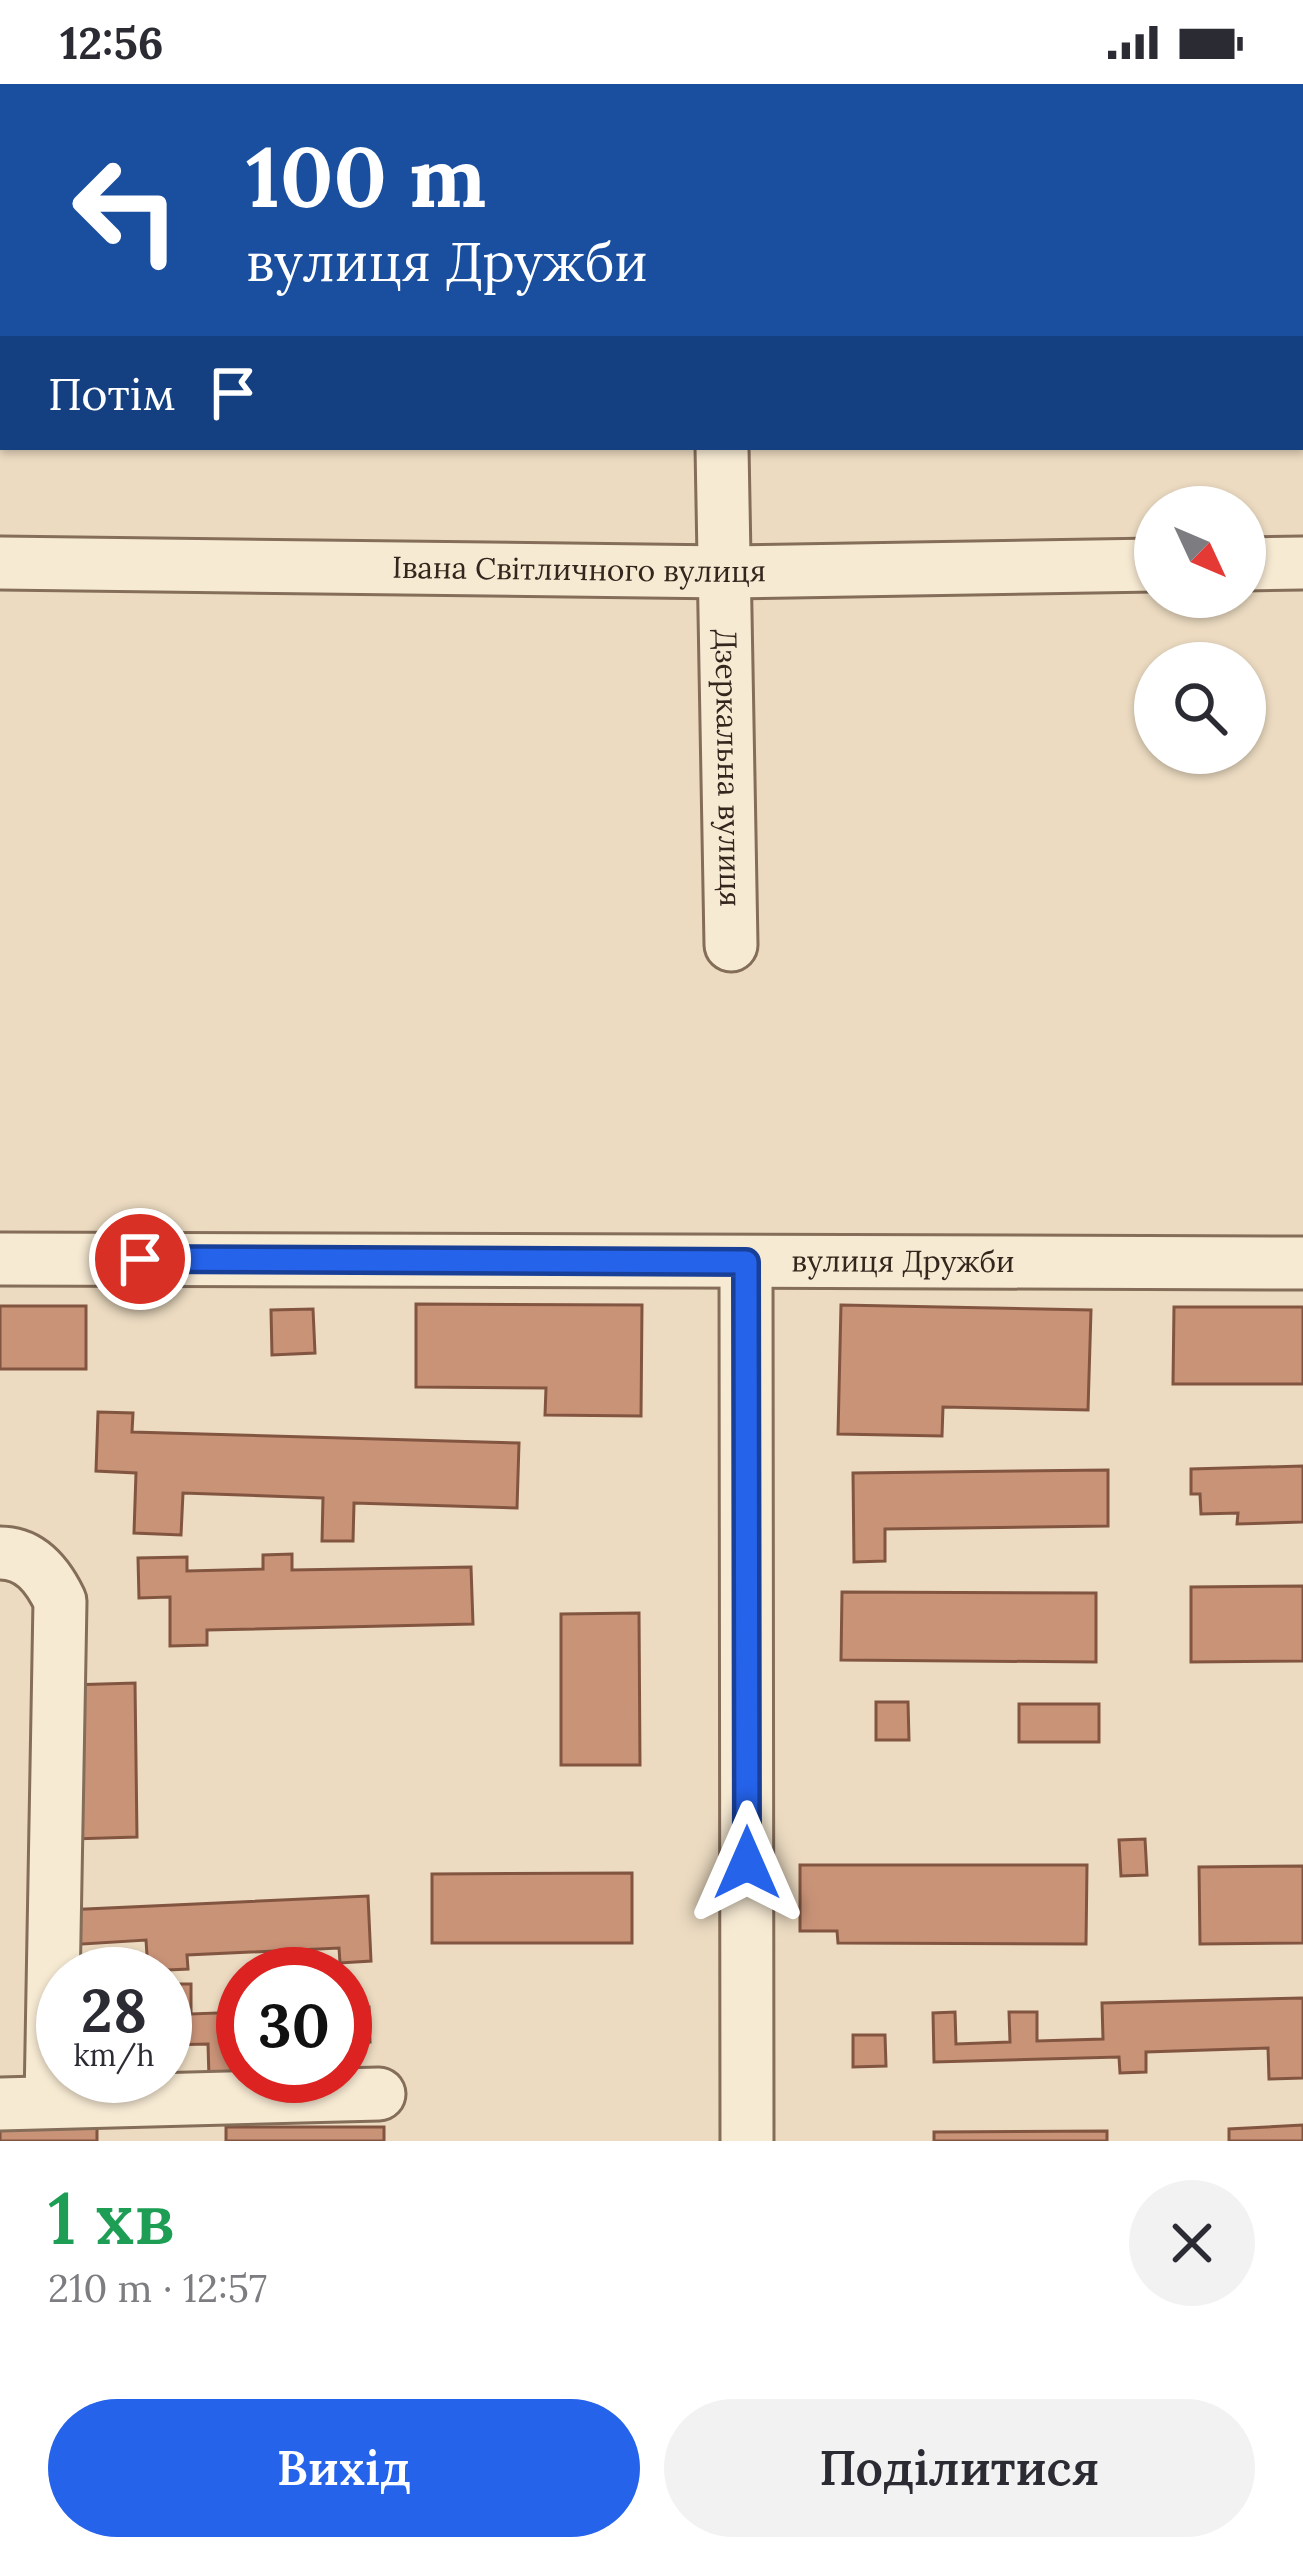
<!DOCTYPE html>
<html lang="uk">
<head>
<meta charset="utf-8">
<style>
  body { margin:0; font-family:Lora,serif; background:#f2f2f3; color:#2b2b33; height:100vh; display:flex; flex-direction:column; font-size:45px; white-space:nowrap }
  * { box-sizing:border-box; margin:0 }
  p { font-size:39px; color:#7c7c81 }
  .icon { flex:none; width:66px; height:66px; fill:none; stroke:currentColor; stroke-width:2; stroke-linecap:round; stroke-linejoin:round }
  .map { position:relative; height:2057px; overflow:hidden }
  .side { display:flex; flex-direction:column; background:#fff; flex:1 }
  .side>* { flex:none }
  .top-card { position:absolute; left:0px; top:0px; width:1305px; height:366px; box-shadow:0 3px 9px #0004; background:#1a4fa0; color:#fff; overflow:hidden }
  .needle { width:78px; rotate:134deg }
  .controls { position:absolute; left:1134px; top:402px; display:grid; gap:24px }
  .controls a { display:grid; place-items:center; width:132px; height:132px; border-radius:50%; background:#fff; box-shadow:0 3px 9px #0004; font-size:60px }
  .speed { position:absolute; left:36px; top:1863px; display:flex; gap:24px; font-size:60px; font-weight:700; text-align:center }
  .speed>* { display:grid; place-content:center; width:156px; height:156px; border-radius:50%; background:#fff; box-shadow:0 3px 9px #0004; line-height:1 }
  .speed small { font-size:30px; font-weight:400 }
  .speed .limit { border:18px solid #d22; background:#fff; color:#111 }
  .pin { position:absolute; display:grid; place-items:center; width:102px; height:102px; color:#fff; margin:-51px; border:6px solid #fff; border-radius:50%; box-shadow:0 3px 12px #0007 }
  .me { position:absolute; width:132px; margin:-66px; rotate:0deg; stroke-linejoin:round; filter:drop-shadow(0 0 9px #0008) }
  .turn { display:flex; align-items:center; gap:42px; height:252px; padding:0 48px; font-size:54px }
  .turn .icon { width:156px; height:156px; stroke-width:2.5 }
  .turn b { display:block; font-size:84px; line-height:102px }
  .then { display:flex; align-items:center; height:114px; padding:0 48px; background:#0003; gap:24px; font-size:45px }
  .round { display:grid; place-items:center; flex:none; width:126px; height:126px; border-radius:63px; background:#f2f2f3 }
  .headline { display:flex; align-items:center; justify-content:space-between; height:204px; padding:0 48px }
  h1 { font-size:72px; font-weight:600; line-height:90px; color:#1e9e55 }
  .cta { display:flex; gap:24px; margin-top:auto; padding:24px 48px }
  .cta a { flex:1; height:138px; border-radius:72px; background:#2563eb; color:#fff; font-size:48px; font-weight:600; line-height:138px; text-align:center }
  .cta a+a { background:#f2f2f3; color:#2b2b33 }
  .status { display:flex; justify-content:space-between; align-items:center; height:84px; padding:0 60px; background:#fff; direction:ltr }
  .status svg { height:33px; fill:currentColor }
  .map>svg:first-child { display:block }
  .building { fill:#c99378; stroke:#825540; stroke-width:3 }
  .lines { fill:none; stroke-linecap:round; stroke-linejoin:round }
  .minor-casing { stroke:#846d59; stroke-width:57 }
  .minor { stroke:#f7ead3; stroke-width:51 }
  .route-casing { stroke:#184099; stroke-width:30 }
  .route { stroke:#2563eb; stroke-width:21 }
  .labels { text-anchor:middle; stroke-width:12; stroke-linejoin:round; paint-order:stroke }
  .street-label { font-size:30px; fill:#34261d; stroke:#f4e6d0 }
</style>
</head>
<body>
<div class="status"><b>12:56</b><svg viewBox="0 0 49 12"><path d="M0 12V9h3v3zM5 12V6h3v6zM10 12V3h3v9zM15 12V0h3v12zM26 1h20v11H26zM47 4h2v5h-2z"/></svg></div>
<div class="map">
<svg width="1303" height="2057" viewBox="0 0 1303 2057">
  <rect width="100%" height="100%" fill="#ecdbc1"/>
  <g class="building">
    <polygon points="416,1220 642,1221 641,1332 545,1331 546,1304 416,1303"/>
    <polygon points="841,1221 1091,1226 1088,1326 943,1323 942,1352 838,1350"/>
    <rect x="0" y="1222" width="86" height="63"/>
    <polygon points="1174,1223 1303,1223 1303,1300 1173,1300"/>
    <polygon points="313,1225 315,1269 272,1271 271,1226"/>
    <polygon points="98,1328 133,1329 132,1348 519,1359 517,1424 354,1419 353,1457 322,1457 323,1414 183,1409 181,1451 134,1449 136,1389 96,1387"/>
    <polygon points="1303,1382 1303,1438 1237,1440 1238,1429 1201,1430 1200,1410 1191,1410 1191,1385"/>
    <polygon points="1108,1386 1108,1442 885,1445 885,1477 854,1478 853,1389"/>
    <polygon points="292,1470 292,1486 471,1483 473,1540 207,1546 207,1561 170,1562 170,1513 139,1514 138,1474 187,1473 187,1487 263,1485 263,1471"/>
    <polygon points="1303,1502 1303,1577 1191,1578 1191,1503"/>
    <polygon points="842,1508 1096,1509 1096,1578 841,1576"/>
    <polygon points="639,1529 640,1681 561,1681 561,1530"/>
    <polygon points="135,1599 137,1753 72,1755 69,1601"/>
    <polygon points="876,1618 908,1618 909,1656 876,1656"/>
    <rect x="1019" y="1620" width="80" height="38"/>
    <polygon points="1145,1755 1147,1791 1121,1792 1119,1756"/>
    <polygon points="800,1781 1087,1781 1086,1860 838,1859 837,1847 800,1847"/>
    <polygon points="1303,1782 1303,1859 1200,1860 1199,1783"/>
    <polygon points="632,1789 632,1859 432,1859 432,1790"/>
    <polygon points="368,1812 371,1877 340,1879 339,1864 187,1871 188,1885 148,1887 146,1856 67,1861 65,1826"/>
    <polygon points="345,1899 355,1899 355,1924 369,1923 370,1958 345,1959"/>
    <polygon points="165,1900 191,1900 191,1930 243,1928 243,1992 209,1994 208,1960 165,1961"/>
    <polygon points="1303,1914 1303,1994 1269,1995 1268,1964 1146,1968 1146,1988 1120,1989 1119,1973 934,1978 933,1929 955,1928 956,1960 1010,1958 1009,1928 1037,1928 1037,1957 1103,1955 1102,1919"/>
    <polygon points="853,1951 885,1951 886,1982 853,1983"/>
    <polygon points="97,2041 97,2057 0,2057 0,2043"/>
    <polygon points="1303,2041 1303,2057 1229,2057 1229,2045"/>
    <rect x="226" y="2043" width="158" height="14"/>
    <polygon points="1107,2047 1107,2057 934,2057 934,2048"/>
  </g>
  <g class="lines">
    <g class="minor-casing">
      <g id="minor">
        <polyline points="713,0 713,3"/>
        <path id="s1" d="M722,363l9,498"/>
        <path id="s2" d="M0,479l726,9 429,-7"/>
        <polyline points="1245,480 1303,479"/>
        <path id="s3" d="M0,1175l1303,4"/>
        <polyline points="746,1178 747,2057"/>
        <path d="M0,1469c31,0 48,23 60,48l-9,501"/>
        <polyline points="0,2020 379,2010"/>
      </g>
    </g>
    <use href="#minor" class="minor"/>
  </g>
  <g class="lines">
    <g class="route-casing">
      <polyline id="route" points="140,1175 746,1178 747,1779"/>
    </g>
    <use href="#route" class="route"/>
  </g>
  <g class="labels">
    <g class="street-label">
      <text dy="10" stroke="none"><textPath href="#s2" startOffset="579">Івана Світличного вулиця</textPath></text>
      <text dy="10" stroke="none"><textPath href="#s1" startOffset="321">Дзеркальна вулиця</textPath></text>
      <text dy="10" stroke="none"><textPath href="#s3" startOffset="903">вулиця Дружби</textPath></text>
    </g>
  </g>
</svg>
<div class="controls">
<a><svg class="needle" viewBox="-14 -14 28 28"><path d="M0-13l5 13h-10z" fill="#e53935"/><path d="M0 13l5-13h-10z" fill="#7c7c81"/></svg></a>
<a><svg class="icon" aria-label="search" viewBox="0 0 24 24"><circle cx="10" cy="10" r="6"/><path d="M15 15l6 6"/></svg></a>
</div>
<div class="speed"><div>28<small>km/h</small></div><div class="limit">30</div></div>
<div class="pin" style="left:140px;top:1175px;background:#d93025"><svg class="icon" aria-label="arrive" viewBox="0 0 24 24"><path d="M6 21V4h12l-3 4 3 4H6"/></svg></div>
<svg class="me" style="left:747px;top:1779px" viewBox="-20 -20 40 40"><path d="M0-17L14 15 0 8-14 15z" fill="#2563eb" stroke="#fff" stroke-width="4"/></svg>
<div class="top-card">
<div class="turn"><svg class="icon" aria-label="left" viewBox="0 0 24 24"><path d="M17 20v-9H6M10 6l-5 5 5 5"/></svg><div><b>100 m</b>вулиця Дружби</div></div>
<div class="then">Потім<svg class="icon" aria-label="arrive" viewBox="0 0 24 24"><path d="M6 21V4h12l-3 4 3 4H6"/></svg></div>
</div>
</div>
<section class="side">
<div class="headline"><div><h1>1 хв</h1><p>210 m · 12:57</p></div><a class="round"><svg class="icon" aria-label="close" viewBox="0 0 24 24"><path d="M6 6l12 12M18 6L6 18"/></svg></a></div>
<div class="cta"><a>Вихід</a><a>Поділитися</a></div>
</section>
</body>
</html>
